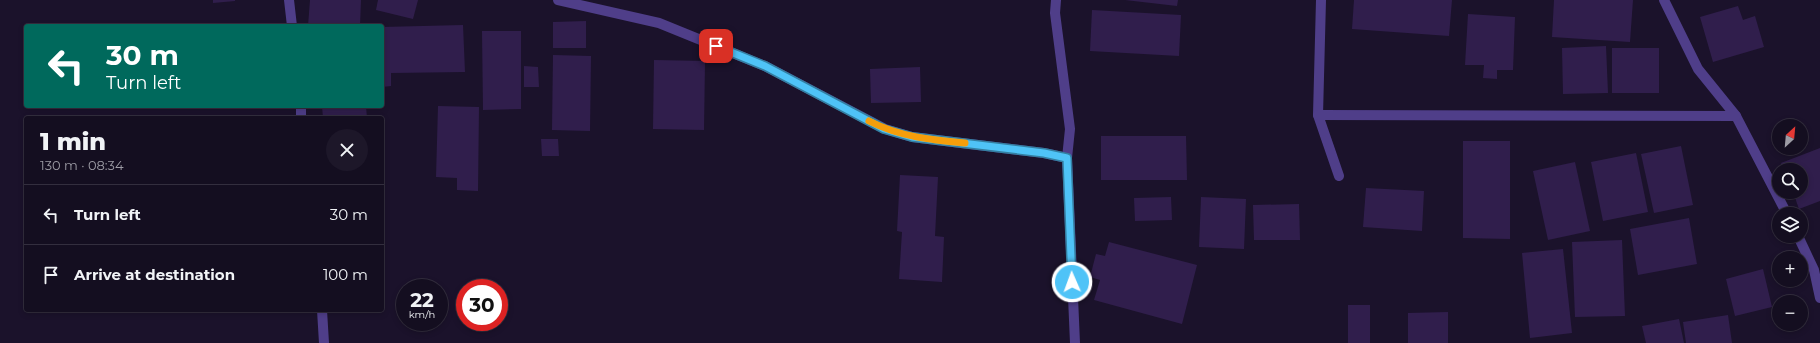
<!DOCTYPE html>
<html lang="en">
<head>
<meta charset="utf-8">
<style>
  body { margin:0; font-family:Montserrat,sans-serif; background:#1d1729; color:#f1f3f6; height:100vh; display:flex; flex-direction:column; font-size:15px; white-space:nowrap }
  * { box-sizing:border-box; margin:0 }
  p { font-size:13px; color:#9d9ca5 }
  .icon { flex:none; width:22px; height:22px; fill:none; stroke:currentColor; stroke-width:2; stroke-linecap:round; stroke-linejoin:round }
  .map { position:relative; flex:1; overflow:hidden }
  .details { position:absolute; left:24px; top:116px; width:360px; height:196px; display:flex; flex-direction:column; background:#140e20; border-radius:4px; box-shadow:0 2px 6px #0003,0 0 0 1px #332e3e }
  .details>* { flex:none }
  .hud { position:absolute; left:24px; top:24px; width:360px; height:84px; border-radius:4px; box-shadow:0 2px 6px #0003,0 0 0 1px #332e3e; background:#00695c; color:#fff; overflow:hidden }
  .needle { width:26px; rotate:26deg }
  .fabs { position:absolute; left:1772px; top:119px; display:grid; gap:8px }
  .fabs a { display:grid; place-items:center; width:36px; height:36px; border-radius:50%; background:#140e20; box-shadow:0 2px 6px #0003,0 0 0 1px #332e3e; font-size:20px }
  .speed { position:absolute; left:396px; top:279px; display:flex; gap:8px; font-size:20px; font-weight:700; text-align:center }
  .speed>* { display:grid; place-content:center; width:52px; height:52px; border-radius:50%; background:#140e20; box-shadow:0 2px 6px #0003,0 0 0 1px #332e3e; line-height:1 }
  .speed small { font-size:10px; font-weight:400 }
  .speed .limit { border:6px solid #d22; background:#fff; color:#111 }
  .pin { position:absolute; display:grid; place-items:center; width:34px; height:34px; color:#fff; margin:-17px; border-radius:8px; box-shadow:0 2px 6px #0006 }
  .me { position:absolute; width:44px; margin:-22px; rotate:358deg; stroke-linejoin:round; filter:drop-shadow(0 0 3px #0008) }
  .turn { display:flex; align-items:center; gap:14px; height:84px; padding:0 16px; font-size:18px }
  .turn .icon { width:52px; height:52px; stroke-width:2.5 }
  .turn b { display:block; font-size:28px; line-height:34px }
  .round { display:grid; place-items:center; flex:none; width:42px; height:42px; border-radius:21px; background:#1d1729 }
  .overview { display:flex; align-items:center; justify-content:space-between; height:68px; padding:0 16px }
  h1 { font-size:24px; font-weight:800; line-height:30px }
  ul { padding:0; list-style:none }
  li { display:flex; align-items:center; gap:12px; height:60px; padding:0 16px; border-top:1px solid #332e3e }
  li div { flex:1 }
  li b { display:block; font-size:15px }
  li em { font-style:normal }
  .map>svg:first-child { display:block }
  .building { fill:#301e4c }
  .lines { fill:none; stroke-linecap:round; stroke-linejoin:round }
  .minor { stroke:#4f3e89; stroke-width:10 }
  .route-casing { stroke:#337fa1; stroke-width:10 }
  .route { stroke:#4fc3f7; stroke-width:7 }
  .slow { stroke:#f59e0b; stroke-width:7 }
</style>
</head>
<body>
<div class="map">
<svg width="1820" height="343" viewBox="0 0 1820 343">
  <rect width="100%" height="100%" fill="#1b122b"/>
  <g class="building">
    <polygon points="213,0 235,0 235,1 213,3"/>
    <polygon points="310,0 361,0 360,26 308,26"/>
    <polygon points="378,0 418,0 413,19 376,10"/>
    <polygon points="1125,0 1178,0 1177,6"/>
    <polygon points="1354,0 1452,0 1449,36 1352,29"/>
    <polygon points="1554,0 1633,0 1630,42 1552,37"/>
    <polygon points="1738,6 1743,20 1755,16 1764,47 1713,62 1700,17"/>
    <polygon points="1092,10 1181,15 1179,56 1090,51"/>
    <polygon points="1468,14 1515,17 1513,70 1497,70 1497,79 1483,78 1484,65 1465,65"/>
    <polygon points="586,21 586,48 553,48 553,22"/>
    <polygon points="463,25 465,72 391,73 391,86 382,87 382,27"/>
    <polygon points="482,31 521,31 521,109 483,110"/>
    <polygon points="1606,46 1608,93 1563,94 1562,48"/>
    <rect x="1612" y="48" width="47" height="45"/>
    <polygon points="553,55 591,56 590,131 552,130"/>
    <polygon points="654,60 705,61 704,130 653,129"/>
    <polygon points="524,66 538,67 539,87 524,87"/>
    <polygon points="920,67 921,102 871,103 870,69"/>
    <polygon points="322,106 366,106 367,118 323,118"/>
    <polygon points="438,106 479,107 478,191 457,190 457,178 436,177"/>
    <polygon points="1101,136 1186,136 1187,180 1101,180"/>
    <polygon points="541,139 558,139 559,156 542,156"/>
    <polygon points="1463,141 1510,141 1510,239 1463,238"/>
    <polygon points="1681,146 1693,205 1654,213 1641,154"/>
    <polygon points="1820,148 1820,201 1799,209 1793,192 1801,192 1801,170 1784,170 1781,163"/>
    <polygon points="1636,153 1648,212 1603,221 1591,162"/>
    <polygon points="1575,162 1590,231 1548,240 1533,171"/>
    <polygon points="900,175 938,177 935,236 944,237 942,282 899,279 902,232 897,231"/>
    <polygon points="1366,188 1424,191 1422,231 1363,227"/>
    <polygon points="1171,197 1172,220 1135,221 1134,198"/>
    <polygon points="1201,197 1246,199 1244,249 1199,247"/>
    <polygon points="1299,204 1300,240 1254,240 1253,205"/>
    <polygon points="1689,218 1697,264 1638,275 1630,229"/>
    <polygon points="1622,240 1625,316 1575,317 1572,242"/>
    <polygon points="1109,242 1197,265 1182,324 1094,300 1100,280 1090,277 1096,254 1105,256"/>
    <polygon points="1563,249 1572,333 1530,338 1522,253"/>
    <polygon points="1763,269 1772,307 1735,316 1726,279"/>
    <rect x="1348" y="305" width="22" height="38"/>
    <polygon points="1448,312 1448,343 1408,343 1408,313"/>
    <polygon points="1728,315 1732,343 1686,343 1683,322"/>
    <polygon points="1679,319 1684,343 1646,343 1642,326"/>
  </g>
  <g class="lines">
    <g class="minor">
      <polyline points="289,0 292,26"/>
      <polyline points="558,0 659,23 765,66 885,129 912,137 1044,153 1067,158"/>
      <polyline points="1056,0 1055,13 1070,129 1067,158 1075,343"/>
      <polyline points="1321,0 1318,115 1339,176"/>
      <polyline points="1664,0 1698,69 1736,116 1787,214"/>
      <polyline points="301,106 301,118"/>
      <polyline points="1318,115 1736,116"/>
      <polyline points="1798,236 1814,270 1820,298"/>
      <polyline points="322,310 324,343"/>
    </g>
  </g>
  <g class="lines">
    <g class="route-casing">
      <polyline id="route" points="716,46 765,66 884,129 912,137 1044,153 1067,158 1072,282"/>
    </g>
    <use href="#route" class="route"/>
    <path class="slow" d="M869,121c31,16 63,19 96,22"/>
  </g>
</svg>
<div class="fabs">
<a><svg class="needle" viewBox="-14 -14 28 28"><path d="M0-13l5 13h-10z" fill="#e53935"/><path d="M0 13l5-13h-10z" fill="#9d9ca5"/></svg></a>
<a><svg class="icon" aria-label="search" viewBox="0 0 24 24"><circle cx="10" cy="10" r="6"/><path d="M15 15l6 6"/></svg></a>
<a><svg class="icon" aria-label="layers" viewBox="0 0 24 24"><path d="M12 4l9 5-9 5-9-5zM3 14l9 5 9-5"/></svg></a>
<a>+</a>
<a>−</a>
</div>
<div class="speed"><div>22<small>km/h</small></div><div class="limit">30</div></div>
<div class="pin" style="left:716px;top:46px;background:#d93025"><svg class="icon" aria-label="arrive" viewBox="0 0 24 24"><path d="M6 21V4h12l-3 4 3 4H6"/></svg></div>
<svg class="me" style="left:1072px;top:282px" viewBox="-20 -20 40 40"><circle r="17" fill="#4fc3f7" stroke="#fff" stroke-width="3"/><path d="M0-11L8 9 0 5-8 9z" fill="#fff"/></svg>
<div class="hud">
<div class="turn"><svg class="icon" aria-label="left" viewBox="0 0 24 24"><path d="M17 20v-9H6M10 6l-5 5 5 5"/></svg><div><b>30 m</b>Turn left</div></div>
</div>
<section class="details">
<div class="overview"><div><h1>1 min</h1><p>130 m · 08:34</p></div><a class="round"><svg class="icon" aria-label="close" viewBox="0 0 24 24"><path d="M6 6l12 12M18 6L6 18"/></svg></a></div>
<ul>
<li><svg class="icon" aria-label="left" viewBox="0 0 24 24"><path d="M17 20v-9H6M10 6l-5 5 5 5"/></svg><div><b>Turn left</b></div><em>30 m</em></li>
<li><svg class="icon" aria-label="arrive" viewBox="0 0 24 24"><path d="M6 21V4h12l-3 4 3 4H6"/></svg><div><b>Arrive at destination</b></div><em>100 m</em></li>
</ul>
</section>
</div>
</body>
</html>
